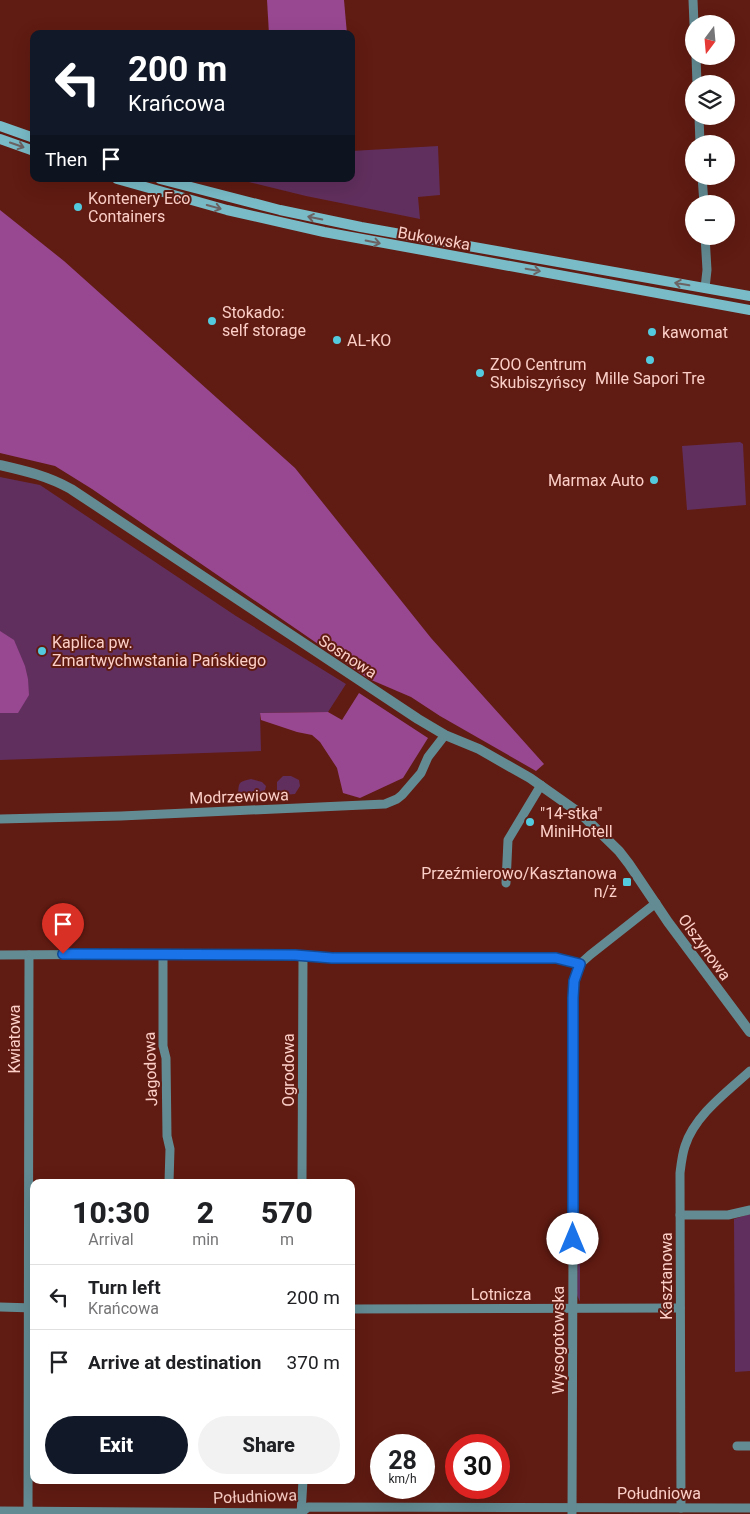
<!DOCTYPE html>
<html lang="en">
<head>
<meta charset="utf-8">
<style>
  body { margin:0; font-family:Roboto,sans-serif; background:#f2f2f2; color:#202124; height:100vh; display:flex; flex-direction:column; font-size:19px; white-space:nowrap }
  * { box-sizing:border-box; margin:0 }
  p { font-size:16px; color:#757577 }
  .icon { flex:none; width:28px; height:28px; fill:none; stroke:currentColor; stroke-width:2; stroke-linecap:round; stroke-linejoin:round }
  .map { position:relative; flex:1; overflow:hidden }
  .drawer { position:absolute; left:30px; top:1179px; width:325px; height:305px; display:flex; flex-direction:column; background:#fff; border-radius:10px; box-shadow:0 5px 20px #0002 }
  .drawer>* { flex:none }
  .guide { position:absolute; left:30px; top:30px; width:325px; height:152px; border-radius:10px; box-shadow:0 5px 20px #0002; background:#111827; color:#fff; overflow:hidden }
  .needle { width:32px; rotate:196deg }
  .buttons { position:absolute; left:685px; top:15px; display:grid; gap:10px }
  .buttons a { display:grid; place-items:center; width:50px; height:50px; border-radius:50%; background:#fff; box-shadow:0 5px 20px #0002; font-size:25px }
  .speed { position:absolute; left:370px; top:1434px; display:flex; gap:10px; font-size:25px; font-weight:700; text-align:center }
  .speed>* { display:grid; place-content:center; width:65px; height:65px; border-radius:50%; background:#fff; box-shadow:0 5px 20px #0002; line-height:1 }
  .speed small { font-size:12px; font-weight:400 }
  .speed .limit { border:8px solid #d22; background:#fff; color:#111 }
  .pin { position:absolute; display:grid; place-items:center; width:42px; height:42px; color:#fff; margin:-51px -21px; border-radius:50% 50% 50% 0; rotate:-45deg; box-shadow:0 0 5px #0007 }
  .pin .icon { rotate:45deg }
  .me { position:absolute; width:55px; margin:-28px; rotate:0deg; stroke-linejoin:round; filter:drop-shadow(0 0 4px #0008) }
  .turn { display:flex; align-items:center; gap:18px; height:105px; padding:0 15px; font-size:22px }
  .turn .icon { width:65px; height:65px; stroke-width:2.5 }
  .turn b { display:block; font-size:35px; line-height:42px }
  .then { display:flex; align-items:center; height:48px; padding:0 15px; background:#0003; gap:10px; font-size:19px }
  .eta { display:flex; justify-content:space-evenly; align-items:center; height:85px; text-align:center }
  .eta b { font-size:30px; font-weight:800; line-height:35px }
  .cta { display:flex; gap:10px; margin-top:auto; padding:10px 15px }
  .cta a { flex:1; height:58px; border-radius:30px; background:#111827; color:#fff; font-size:20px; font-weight:800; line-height:58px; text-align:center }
  .cta a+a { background:#f2f2f2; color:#202124 }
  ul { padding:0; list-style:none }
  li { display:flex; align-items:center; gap:15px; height:65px; padding:0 15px; border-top:1px solid #e0e0e0 }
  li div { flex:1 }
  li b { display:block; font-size:19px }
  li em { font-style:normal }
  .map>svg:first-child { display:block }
  .green { fill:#612f5d }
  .forest { fill:#984791 }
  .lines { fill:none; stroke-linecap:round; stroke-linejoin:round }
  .minor { stroke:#638b93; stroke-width:9 }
  .tertiary { stroke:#638b93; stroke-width:10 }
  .secondary { stroke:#79bbc7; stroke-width:10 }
  .oneway { stroke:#6b6363 }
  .route-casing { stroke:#114b97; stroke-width:12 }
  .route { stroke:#1a73e8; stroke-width:9 }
  .poi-dot { fill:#54cade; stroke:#601b12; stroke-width:2 }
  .labels { text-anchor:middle; stroke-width:4; stroke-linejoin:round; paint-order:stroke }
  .poi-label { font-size:16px; fill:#fbcfc7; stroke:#601b12; text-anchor:start }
  .street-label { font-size:16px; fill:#fbcfc7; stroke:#601b12 }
</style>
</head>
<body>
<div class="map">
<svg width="750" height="1514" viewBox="0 0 750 1514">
  <rect width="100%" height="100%" fill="#601b12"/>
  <g class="green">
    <polygon points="438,146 440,195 418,197 420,219 306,196 236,179 351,179 351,151"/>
    <polygon points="740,442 743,444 746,505 687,510 682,446"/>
    <polygon points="0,477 40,485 236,616 346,684 328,712 260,713 261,751 0,760"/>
    <polygon points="283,776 291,776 299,780 300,786 295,794 283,795 277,790 277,782"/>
    <path d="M251,779l11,3 4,4 -1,4c-9,7 -15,8 -27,5 1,-13 0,-13 13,-16z"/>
    <polygon points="750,1214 750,1371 735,1372 734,1219"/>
    <polygon points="578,1235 580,1235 578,1251 580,1267 580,1302 577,1295"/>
  </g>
  <g class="forest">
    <polygon points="267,0 344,0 347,34 269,34"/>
    <polygon points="0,210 64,261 295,468 431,638 544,764 536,771 440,716 411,697 369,679 92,489 55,466 0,453"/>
    <polygon points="0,631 14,640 25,666 28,679 29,695 18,713 0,713"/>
    <polygon points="359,693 428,738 403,778 360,798 343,793 337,768 320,742 312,735 297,732 261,720 260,713 328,712 342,720"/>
  </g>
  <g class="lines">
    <g class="minor">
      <polyline points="693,0 694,24"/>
      <polyline points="696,56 697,84"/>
      <polyline points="699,116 700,144"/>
      <polyline points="702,176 704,204"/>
      <polyline points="705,288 707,270 705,236"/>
      <polyline points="0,819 121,816 385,804 397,799 402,795 421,773 428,757 445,735"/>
      <polyline points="506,883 508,840 541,785"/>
      <polyline points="163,954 163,1046 166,1058 167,1136 170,1149 169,1182"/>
      <polyline points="0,955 163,954 295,955 331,958 556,958 580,964"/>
      <polyline points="302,1182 303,957"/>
      <polyline points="680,1215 728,1215 750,1210"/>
      <polyline points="0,1307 34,1308"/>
      <polyline points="351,1309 680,1308"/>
      <polyline points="737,1446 750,1446"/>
      <path d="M681,1508l-1,-335c1,-8 2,-18 5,-27 10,-31 42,-54 65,-75"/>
      <polyline points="0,1511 301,1513 308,1507 750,1508"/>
      <polyline points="28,1514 29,955"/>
      <polyline points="301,1514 303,1480"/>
      <polyline points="572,1514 574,981 580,964 590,955 656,903"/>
    </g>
    <path class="tertiary" d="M0,465c26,6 48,11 71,24l347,230 27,16 34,14 51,29 51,36 38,37 10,13 39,58 82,110"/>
    <g class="secondary">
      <polyline points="0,126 34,138"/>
      <polyline points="0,139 34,151"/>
      <polyline points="117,179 227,210 324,232 750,310"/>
      <polyline points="160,179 280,210 361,227 750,296"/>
    </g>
  </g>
  <defs><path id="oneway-shaft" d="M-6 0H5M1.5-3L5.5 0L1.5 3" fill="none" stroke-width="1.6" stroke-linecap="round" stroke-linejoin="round" transform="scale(1.25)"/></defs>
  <g class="oneway">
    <use href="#oneway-shaft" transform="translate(17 145) rotate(19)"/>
    <use href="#oneway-shaft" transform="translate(214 207) rotate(15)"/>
    <use href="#oneway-shaft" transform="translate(315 218) rotate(-168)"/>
    <use href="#oneway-shaft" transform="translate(373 242) rotate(11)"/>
    <use href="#oneway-shaft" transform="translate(533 270) rotate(10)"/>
    <use href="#oneway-shaft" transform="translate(682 284) rotate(-170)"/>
  </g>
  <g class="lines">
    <g class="route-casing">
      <polyline id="route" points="63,954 295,955 332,958 556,958 580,964 574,981 573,998 573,1239"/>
    </g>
    <use href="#route" class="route"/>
  </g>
  <g class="poi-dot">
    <circle cx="78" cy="207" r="5"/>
    <circle cx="212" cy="321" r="5"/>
    <circle cx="652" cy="332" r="5"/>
    <circle cx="337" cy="340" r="5"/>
    <circle cx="650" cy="360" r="5"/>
    <circle cx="480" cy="373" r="5"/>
    <circle cx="654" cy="480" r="5"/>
    <circle cx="42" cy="651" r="5"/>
    <circle cx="530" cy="822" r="5"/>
    <rect x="622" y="877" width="10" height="10" rx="2.5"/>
  </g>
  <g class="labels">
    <g class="poi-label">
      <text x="88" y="204">Kontenery Eco<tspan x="88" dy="18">Containers</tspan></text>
      <text x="222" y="318">Stokado:<tspan x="222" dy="18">self storage</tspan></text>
      <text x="662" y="338">kawomat</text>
      <text x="347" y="346">AL-KO</text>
      <text x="490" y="370">ZOO Centrum<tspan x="490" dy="18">Skubiszyńscy</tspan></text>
      <text x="650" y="384" text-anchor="middle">Mille Sapori Tre</text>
      <text x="644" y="486" text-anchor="end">Marmax Auto</text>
      <text x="52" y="648">Kaplica pw.<tspan x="52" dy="18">Zmartwychwstania Pańskiego</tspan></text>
      <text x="540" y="819">"14-stka"<tspan x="540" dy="18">MiniHotell</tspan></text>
      <text x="617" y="879" text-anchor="end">Przeźmierowo/Kasztanowa<tspan x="617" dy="18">n/ż</tspan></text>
    </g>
    <g class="street-label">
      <text transform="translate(434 238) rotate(10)" y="6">Bukowska</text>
      <text transform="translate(348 656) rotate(33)" y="6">Sosnowa</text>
      <text transform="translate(239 796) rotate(-2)" y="6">Modrzewiowa</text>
      <text transform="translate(705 947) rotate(54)" y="6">Olszynowa</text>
      <text transform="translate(14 1039) rotate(-90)" y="6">Kwiatowa</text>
      <text transform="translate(150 1069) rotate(-92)" y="6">Jagodowa</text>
      <text transform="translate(288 1070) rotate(-90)" y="6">Ogrodowa</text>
      <text transform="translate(666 1276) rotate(-90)" y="6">Kasztanowa</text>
      <text x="501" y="1300">Lotnicza</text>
      <text transform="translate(558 1340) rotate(-90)" y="6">Wysogotowska</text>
      <text x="659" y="1499">Południowa</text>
      <text transform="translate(255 1496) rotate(-2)" y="6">Południowa</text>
    </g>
  </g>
</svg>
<div class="buttons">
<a><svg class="needle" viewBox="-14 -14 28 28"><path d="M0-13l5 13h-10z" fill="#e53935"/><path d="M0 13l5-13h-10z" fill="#757577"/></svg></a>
<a><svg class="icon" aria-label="layers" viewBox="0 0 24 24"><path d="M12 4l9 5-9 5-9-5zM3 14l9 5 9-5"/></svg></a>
<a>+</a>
<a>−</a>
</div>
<div class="speed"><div>28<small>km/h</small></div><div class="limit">30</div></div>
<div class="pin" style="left:63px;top:954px;background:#d93025"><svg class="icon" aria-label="arrive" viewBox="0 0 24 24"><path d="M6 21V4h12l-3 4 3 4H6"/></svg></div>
<svg class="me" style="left:573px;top:1239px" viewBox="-20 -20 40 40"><circle r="19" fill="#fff"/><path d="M0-13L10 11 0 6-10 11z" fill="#1a73e8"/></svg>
<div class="guide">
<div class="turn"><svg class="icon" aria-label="left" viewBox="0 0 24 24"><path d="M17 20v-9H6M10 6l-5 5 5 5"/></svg><div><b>200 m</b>Krańcowa</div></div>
<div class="then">Then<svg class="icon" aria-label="arrive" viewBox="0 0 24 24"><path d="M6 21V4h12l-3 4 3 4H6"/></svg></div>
</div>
<section class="drawer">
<div class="eta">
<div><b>10:30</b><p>Arrival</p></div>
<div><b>2</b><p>min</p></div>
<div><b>570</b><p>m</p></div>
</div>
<ul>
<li><svg class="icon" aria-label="left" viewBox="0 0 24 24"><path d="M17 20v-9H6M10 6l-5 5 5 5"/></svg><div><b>Turn left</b><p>Krańcowa</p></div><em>200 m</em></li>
<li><svg class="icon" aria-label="arrive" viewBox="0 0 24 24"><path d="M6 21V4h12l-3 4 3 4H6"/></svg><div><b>Arrive at destination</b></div><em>370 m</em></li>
</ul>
<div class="cta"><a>Exit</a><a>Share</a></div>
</section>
</div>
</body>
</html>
